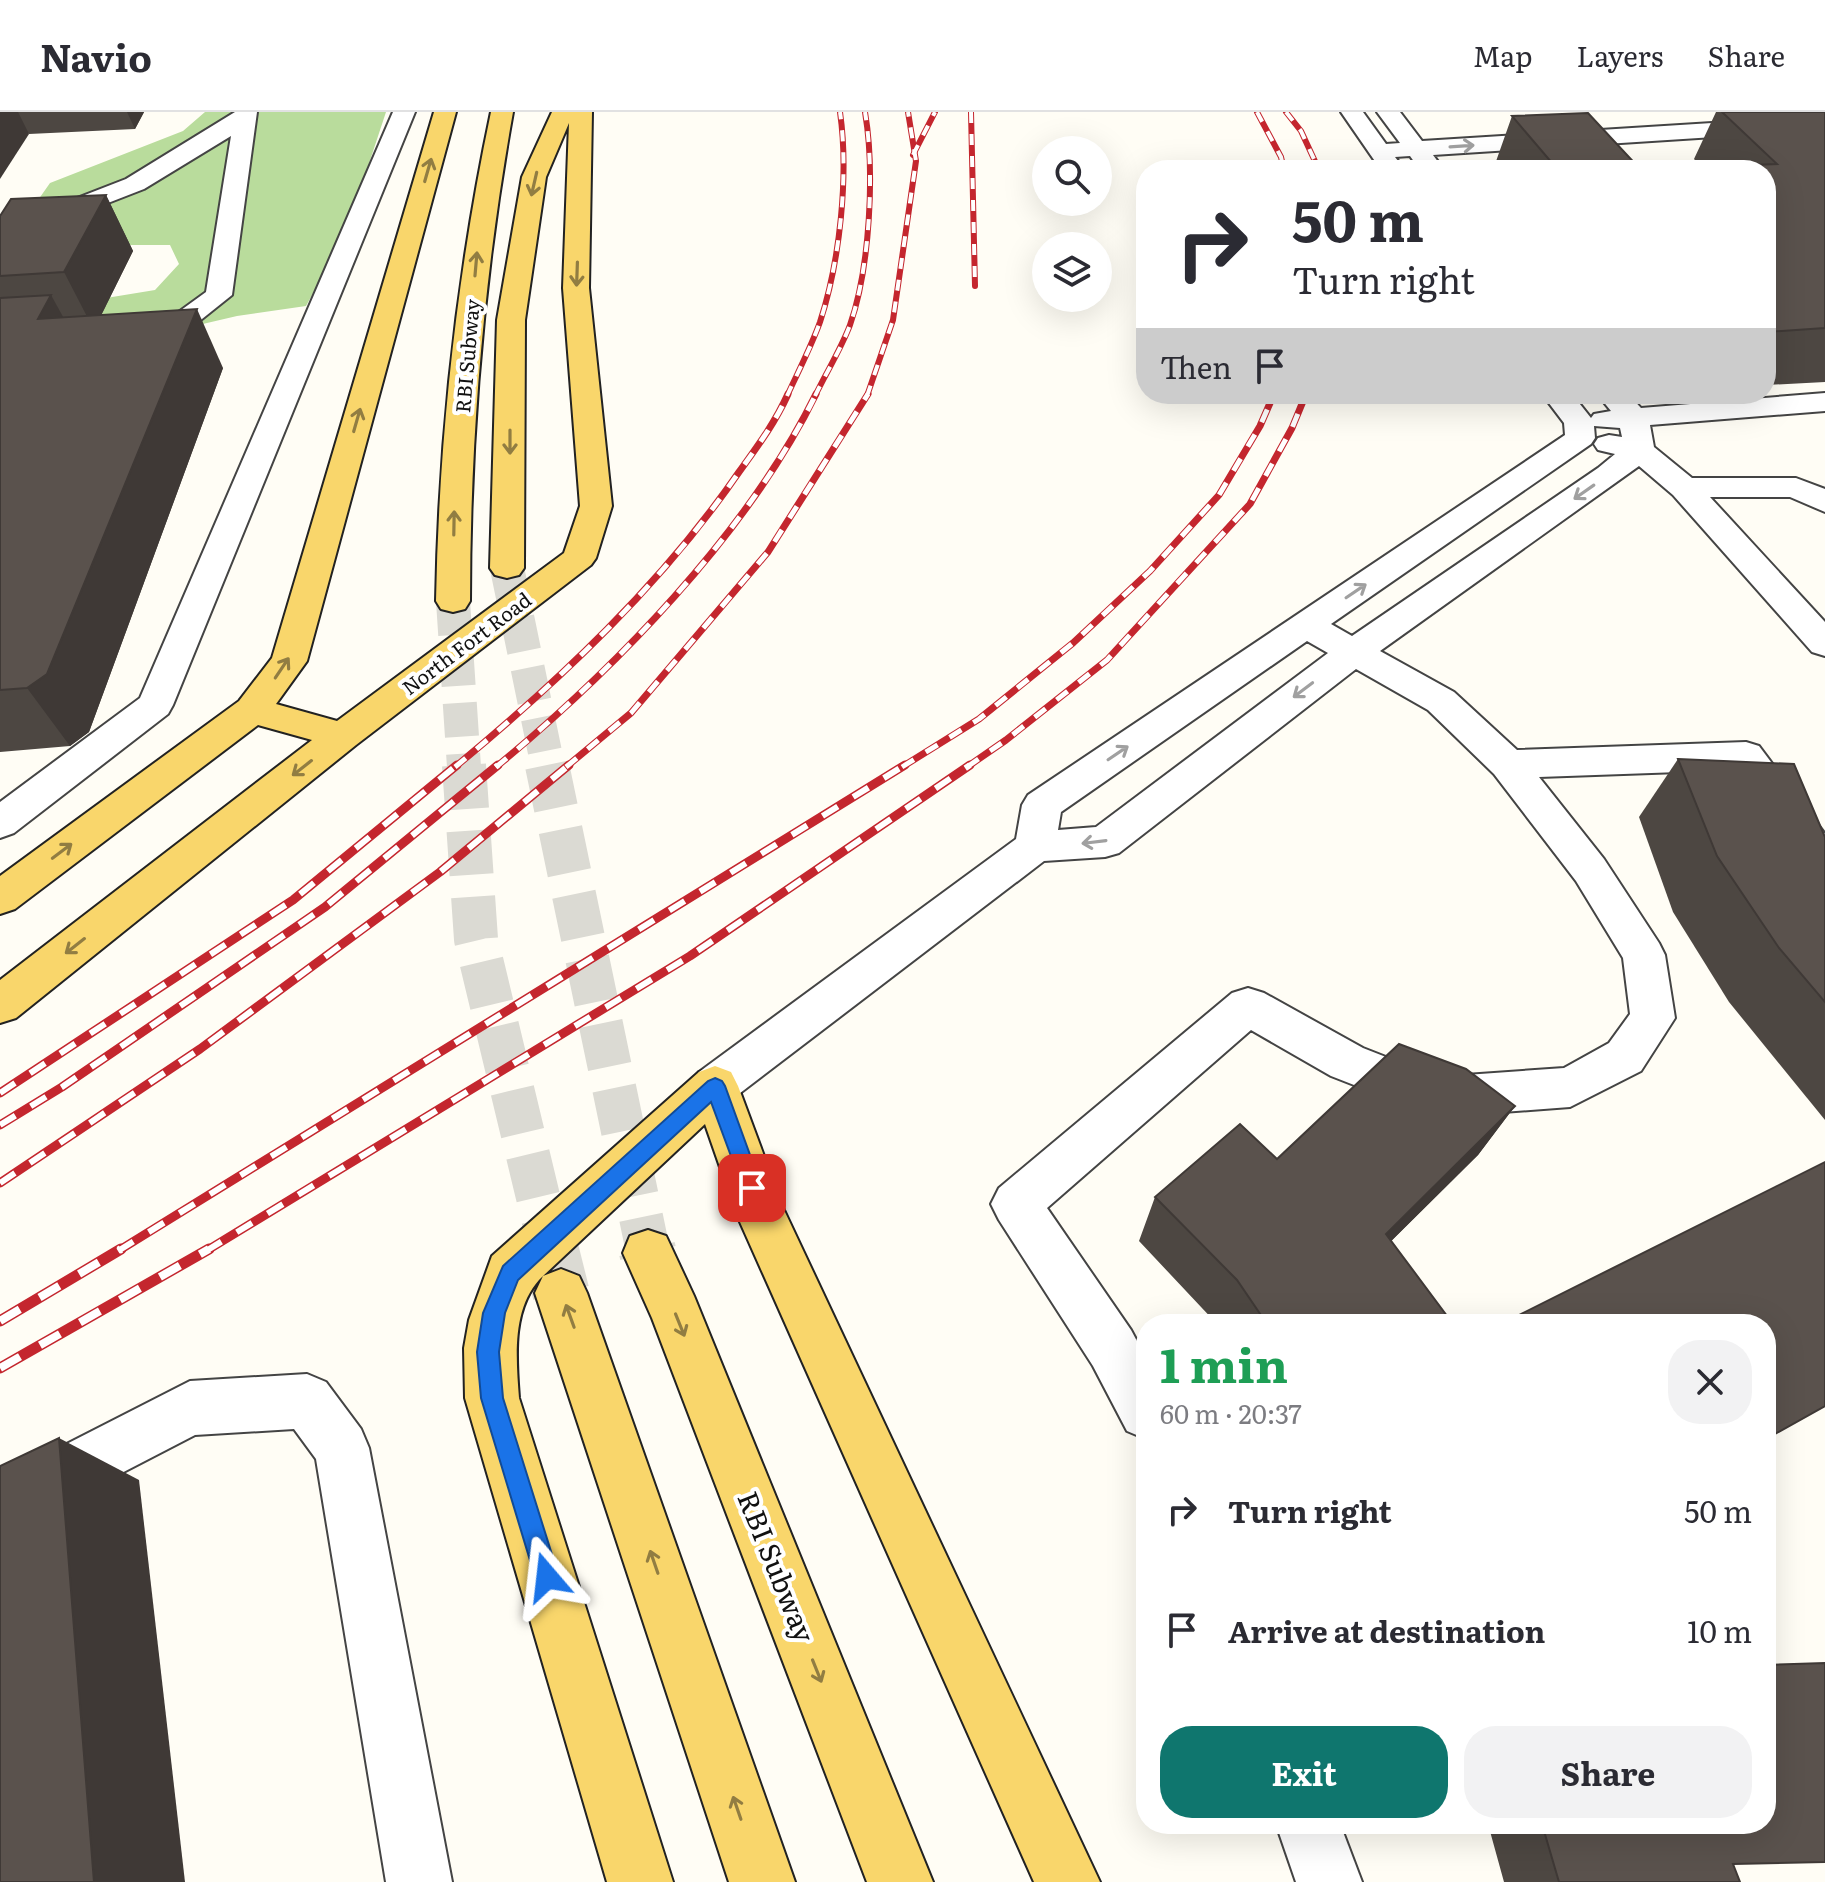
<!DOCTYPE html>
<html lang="en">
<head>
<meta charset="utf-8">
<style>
  body { margin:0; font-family:Literata,serif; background:#f2f2f3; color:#2b2b33; height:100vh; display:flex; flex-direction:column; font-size:30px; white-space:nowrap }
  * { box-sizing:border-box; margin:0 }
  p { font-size:26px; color:#7c7c81 }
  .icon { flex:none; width:44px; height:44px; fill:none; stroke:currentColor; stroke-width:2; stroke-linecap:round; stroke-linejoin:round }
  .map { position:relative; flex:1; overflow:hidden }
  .sheet { position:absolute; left:1136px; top:1202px; width:640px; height:520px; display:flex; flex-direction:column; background:#fff; border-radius:32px; box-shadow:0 8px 32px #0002 }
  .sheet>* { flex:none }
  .banner { position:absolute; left:1136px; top:48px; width:640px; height:244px; border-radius:32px; box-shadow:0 8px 32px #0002; background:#fff; color:#2b2b33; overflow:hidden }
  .tools { position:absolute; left:1032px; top:24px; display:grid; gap:16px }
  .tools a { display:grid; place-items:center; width:80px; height:80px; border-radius:50%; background:#fff; box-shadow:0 8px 32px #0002; font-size:40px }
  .pin { position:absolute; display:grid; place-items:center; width:68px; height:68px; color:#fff; margin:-34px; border-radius:16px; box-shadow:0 4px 12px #0006 }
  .me { position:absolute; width:88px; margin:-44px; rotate:343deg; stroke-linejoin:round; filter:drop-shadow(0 0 6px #0008) }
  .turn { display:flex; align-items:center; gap:28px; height:168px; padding:0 24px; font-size:36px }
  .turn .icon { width:104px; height:104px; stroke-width:2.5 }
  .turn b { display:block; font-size:56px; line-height:68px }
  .then { display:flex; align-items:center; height:76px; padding:0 24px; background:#0003; gap:16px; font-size:30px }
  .round { display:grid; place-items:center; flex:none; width:84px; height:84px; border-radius:32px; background:#f2f2f3 }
  .summary { display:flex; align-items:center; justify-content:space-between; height:136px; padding:0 24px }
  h1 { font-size:48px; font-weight:700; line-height:60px; color:#1e9e55 }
  .button { display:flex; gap:16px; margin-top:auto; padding:16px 24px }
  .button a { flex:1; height:92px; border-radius:32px; background:#0f766e; color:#fff; font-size:32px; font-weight:700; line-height:92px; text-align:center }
  .button a+a { background:#f2f2f3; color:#2b2b33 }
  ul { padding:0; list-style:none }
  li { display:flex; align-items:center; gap:24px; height:120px; padding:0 24px }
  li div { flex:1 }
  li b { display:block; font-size:30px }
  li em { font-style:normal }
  header { display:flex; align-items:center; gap:48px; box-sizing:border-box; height:112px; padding:0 40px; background:#fff; border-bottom:2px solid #e1e1e2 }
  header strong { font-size:38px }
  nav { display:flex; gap:44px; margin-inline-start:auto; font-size:28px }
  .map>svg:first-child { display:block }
  .forest { fill:#b9dc9c }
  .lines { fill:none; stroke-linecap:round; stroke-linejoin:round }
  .major-tunnel-far2 { stroke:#dbdad3; stroke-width:34; stroke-dasharray:34 17; stroke-linecap:butt }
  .major-tunnel-far1 { stroke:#dbdad3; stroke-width:44; stroke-dasharray:44 22; stroke-linecap:butt }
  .major-tunnel { stroke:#dbdad3; stroke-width:57; stroke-dasharray:57 29; stroke-linecap:butt }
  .minor-casing { stroke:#444; stroke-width:4 }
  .major-casing { stroke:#222; stroke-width:4 }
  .minor { fill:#fff; fill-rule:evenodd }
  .major { fill:#f9d66b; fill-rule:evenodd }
  .rail-far3-casing { stroke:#c4262e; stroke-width:6 }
  .rail-far2-casing { stroke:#c4262e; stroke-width:7 }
  .rail-far1-casing { stroke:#c4262e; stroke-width:9 }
  .rail-casing { stroke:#c4262e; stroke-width:11 }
  .rail-far3 { stroke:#fff; stroke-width:4; stroke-dasharray:11; stroke-linecap:butt }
  .rail-far2 { stroke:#fff; stroke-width:5; stroke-dasharray:14; stroke-linecap:butt }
  .rail-far1 { stroke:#fff; stroke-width:6; stroke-dasharray:18; stroke-linecap:butt }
  .rail { stroke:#fff; stroke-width:8; stroke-dasharray:23; stroke-linecap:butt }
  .wall { fill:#4d4742 }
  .shaded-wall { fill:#3f3936 }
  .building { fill:#5a524d; stroke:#3f3936; stroke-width:2 }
  .oneway { stroke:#a0a0a0 }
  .oneway2 { stroke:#917d42 }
  .route { fill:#1a73e8; stroke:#114b97; stroke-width:2 }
  .labels { text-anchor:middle; stroke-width:8; stroke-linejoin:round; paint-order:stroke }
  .far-street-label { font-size:20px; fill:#111; stroke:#fff }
  .near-street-label { font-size:28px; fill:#111; stroke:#fff }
</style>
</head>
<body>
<header>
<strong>Navio</strong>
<nav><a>Map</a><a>Layers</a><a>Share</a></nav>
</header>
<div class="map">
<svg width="1825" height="1770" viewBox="0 0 1825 1770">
  <rect width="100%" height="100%" fill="#fffdf5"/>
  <polygon class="forest" points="205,0 386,0 346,121 306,194 237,204 117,232 0,189 45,196 155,178 179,152 170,133 70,133 24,108 50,71 183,19"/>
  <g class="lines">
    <g class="major-tunnel-far2">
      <polyline points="507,456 548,655"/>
      <polyline points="453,489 464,655"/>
    </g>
    <g class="major-tunnel-far1">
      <polyline points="464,653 476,827 551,1139"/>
      <polyline points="547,653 648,1139"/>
    </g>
    <g class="major-tunnel">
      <polyline points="550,1137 561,1181"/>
      <polyline points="647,1137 648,1141"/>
    </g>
    <g class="minor-casing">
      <g id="minor">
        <polygon points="235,0 257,0 232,183 172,231 148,234 138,232 134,226 138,220 155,217 206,180 231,24 144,77 0,133 0,116 126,67"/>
        <polygon points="393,0 415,0 173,593 168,602 14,721 0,726 0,690 140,586"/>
        <polygon points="1341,0 1363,0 1386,32 1400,31 1377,0 1400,0 1422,29 1825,4 1825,18 1433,43 1442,55 1440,58 1420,58 1410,44 1395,45 1405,58 1381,58"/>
        <path d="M1825,281v18l-175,14 4,22 38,31h104l29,11v23l-35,-15h-80l115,125v34l-13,-4 -139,-157 -34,-29 -259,185 74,41 63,58 229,-8 13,4 66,88v45l-14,-4 -75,-105 -197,7 65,82 55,84 6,12 10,63 -34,53 -71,36 -134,10 -105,-41 -80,-46 -204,178 84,122 15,28v81l-19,-8 -34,-65 -94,-146 -8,-16 8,-16 233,-195 16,-5 16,5 99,55 74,29 127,-9 45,-25 21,-29 -7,-56 -47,-77 -82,-107 -66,-64 -72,-41 -237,184 -14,4 -61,4 -313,239 -16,6 -16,-6 -7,-14 7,-14 317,-233 6,-34 6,-10 537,-360 -1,-12 -22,-29h30l19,24 3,-4 17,-3 -14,-17h31l13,14zM1594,314l26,2 2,9 -13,-2 -11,3 -4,6 4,6 17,4 -17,14 -246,168 -21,-12 260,-180 4,-6zM1307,529l21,12 -232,174 -38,3 3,-18z"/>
        <polygon points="307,1262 326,1270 361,1317 369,1336 452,1770 386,1770 316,1347 294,1317 195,1323 0,1424 0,1366 190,1269"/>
        <polygon points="1276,1712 1340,1712 1362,1770 1296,1770"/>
      </g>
    </g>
    <g class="major-casing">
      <g id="major">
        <polygon points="434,0 456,0 307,549 276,592 337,609 564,441 580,394 563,176 569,11 546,65 525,208 524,456 519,463 507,466 495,463 490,456 497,208 522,65 552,0 592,0 589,176 612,394 596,446 591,453 356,633 16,906 0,911 0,868 312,628 258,613 15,797 0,802 0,764 239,589 272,546"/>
        <path d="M491,0h22c-29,161 -43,325 -43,489l-5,8 -12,3 -12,-3 -5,-8c3,-164 21,-328 55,-489z"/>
        <path d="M715,954l16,6 7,14 46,124 316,672h-66l-298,-669 -31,-89 -162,152 18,-7 18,7 8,17 208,589h-66l-194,-589 8,-17c-32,30 -27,82 -24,122l154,484h-66l-142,-484 -1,-50 5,-28 23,-64 207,-184z"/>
        <polygon points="648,1118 666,1124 694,1184 933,1770 867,1770 652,1206 623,1141 630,1124"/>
      </g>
    </g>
    <use href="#minor" class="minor"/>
    <use href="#major" class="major"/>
    <g class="rail-far3-casing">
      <g id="rail-far3">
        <polyline points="971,0 975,174"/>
        <polyline points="1257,0 1281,45 1284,58"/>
        <polyline points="1286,0 1301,19 1319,58"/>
        <polyline points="913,43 935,0"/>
        <path d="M787,284c11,-24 24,-49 33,-74 20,-61 29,-147 20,-210"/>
        <path d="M815,284c11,-23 26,-47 35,-71 20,-57 25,-154 15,-213"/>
        <polyline points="867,284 893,208 916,49 908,0"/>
      </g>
    </g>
    <g class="rail-far2-casing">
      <g id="rail-far2">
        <path d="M455,655c104,-86 207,-183 284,-295 18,-25 36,-49 49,-78"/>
        <path d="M496,655c118,-97 252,-234 320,-373"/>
        <polyline points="566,655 631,601 768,440 868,282"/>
        <polyline points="902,655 979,607 1073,531 1150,459 1219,383 1260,314 1274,282"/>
        <polyline points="967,655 1006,628 1107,548 1250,392 1292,316 1306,282"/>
      </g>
    </g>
    <g class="rail-far1-casing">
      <g id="rail-far1">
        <polyline points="0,981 293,788 457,653"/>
        <polyline points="0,1013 62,975 325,795 498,653"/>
        <polyline points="0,1071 200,937 440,760 569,653"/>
        <polyline points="118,1139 905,653"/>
        <polyline points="206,1139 690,844 970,653"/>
      </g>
    </g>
    <g class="rail-casing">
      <g id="rail">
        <polyline points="0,1209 121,1137"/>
        <polyline points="0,1256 209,1137"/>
      </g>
    </g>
    <use href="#rail-far3" class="rail-far3"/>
    <use href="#rail-far2" class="rail-far2"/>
    <use href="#rail-far1" class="rail-far1"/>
    <use href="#rail" class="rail"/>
  </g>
  <g class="wall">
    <polygon points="0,0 144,0 135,17 29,22"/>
    <polygon points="1716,0 1825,0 1825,270 1766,273 1766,58 1496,58 1494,55 1512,4 1640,57 1701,55 1694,47"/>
    <polygon points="106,83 133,139 101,203 223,256 89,620 70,634 0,640 0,104"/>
    <polygon points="1678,647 1825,725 1825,1008 1729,890 1673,800 1639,705"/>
    <polygon points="1515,994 1478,1043 1391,1129 1453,1212 1217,1212 1139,1129 1155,1085 1277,1047"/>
    <polygon points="1488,1712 1766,1712 1733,1752 1740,1770 1504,1770"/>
  </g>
  <g class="shaded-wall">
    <polygon points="0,0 18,0 29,22 0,67"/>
    <polygon points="127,0 144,0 135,17"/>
    <polygon points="106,83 133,139 94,218 64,160"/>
    <polygon points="51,183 83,241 38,207"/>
    <polygon points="197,197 223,256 89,620 70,634 27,576"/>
    <polygon points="1515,994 1478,1043 1355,1165 1386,1122"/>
    <polygon points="59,1326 139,1368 185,1770 94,1770"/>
  </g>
  <g class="building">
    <polygon points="1722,0 1825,0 1825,216 1766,220 1766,58 1558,58 1512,4 1588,1 1640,57 1777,52"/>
    <polygon points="106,83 64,160 0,164 0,104 11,87"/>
    <polygon points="51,183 38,207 197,197 47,562 27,576 0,578 0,186"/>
    <polygon points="1678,647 1794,652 1825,725 1825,890 1779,836 1717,744"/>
    <polygon points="1399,932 1466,957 1515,994 1386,1122 1453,1212 1267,1212 1237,1168 1155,1085 1240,1012 1277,1047"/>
    <polygon points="1825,1050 1825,1294 1766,1327 1766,1212 1501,1212"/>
    <polygon points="59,1326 94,1770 0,1770 0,1354"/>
    <polygon points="1825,1551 1825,1750 1733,1752 1740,1770 1559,1770 1542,1712 1766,1712 1766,1553"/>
  </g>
  <defs><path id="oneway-shaft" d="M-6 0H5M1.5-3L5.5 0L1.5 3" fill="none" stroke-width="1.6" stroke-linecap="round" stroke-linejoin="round" transform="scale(2)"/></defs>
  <g class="oneway">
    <use href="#oneway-shaft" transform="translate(1462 34) rotate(-4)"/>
    <use href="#oneway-shaft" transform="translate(1584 380) rotate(145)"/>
    <use href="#oneway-shaft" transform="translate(1356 479) rotate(-34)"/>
    <use href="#oneway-shaft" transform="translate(1303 578) rotate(143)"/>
    <use href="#oneway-shaft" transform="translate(1118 641) rotate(-34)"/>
    <use href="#oneway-shaft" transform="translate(1094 730) rotate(173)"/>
  </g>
  <g class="oneway2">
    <use href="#oneway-shaft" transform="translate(428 58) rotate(-74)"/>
    <use href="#oneway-shaft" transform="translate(534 72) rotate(103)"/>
    <use href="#oneway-shaft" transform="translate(476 152) rotate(-85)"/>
    <use href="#oneway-shaft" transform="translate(577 162) rotate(92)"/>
    <use href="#oneway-shaft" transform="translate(357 308) rotate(-74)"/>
    <use href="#oneway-shaft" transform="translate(510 330) rotate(90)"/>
    <use href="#oneway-shaft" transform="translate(454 411) rotate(-89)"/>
    <use href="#oneway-shaft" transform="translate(282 556) rotate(-56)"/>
    <use href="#oneway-shaft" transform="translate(302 656) rotate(142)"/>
    <use href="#oneway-shaft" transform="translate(62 739) rotate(-37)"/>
    <use href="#oneway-shaft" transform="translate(75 834) rotate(142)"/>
    <use href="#oneway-shaft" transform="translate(570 1204) rotate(-110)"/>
    <use href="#oneway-shaft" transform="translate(680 1213) rotate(68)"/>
    <use href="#oneway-shaft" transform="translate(654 1450) rotate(-109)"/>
    <use href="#oneway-shaft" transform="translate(817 1559) rotate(68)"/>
    <use href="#oneway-shaft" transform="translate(737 1696) rotate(-109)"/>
  </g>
  <polygon class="route" points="715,966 722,969 725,974 762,1076 759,1082 752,1085 745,1082 711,990 518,1168 505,1201 499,1240 503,1286 559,1465 555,1473 547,1477 538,1473 535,1465 481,1286 477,1240 483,1201 503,1154 708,969"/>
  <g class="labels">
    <g class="far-street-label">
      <text transform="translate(468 244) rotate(-85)" y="7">RBI Subway</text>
      <text transform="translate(467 532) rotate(-37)" y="7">North Fort Road</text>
    </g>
    <g class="near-street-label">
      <text transform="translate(776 1455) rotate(68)" y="10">RBI Subway</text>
    </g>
  </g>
</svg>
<div class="tools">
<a><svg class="icon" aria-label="search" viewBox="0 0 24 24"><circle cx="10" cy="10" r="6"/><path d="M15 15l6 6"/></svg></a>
<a><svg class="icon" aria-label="layers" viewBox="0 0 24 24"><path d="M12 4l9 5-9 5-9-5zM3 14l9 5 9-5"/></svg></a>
</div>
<div class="pin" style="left:752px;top:1076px;background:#d93025"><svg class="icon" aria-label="arrive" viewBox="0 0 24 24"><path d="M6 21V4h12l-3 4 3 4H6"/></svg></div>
<svg class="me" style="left:547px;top:1465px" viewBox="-20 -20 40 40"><path d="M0-17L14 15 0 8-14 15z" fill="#1a73e8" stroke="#fff" stroke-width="4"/></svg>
<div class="banner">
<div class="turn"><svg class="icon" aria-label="right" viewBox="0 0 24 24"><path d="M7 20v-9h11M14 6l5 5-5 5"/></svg><div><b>50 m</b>Turn right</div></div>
<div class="then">Then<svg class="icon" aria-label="arrive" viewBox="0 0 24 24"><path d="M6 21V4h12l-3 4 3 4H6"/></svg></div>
</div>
<section class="sheet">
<div class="summary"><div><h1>1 min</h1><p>60 m · 20:37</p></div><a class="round"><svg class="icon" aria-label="close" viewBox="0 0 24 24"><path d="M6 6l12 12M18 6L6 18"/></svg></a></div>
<ul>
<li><svg class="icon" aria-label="right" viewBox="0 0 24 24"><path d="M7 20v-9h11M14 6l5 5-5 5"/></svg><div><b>Turn right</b></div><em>50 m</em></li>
<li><svg class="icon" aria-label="arrive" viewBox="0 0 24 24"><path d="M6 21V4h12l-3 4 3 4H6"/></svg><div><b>Arrive at destination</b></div><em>10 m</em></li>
</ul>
<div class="button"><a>Exit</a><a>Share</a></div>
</section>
</div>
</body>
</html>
